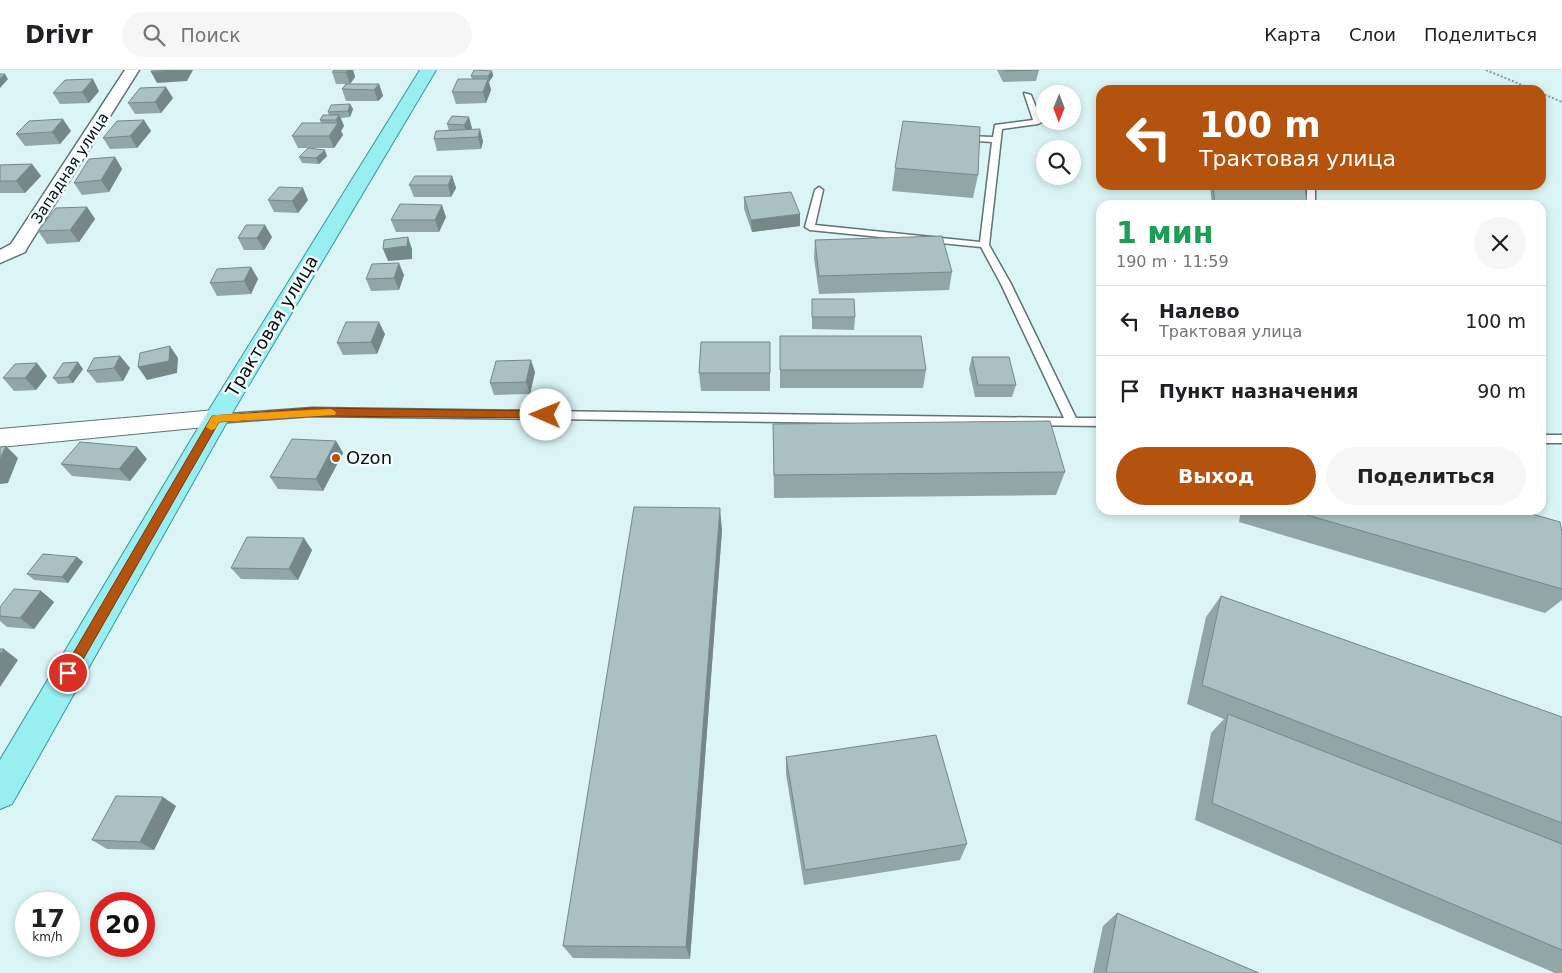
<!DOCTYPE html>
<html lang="ru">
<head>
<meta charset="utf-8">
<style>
  body { margin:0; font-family:"DejaVu Sans",sans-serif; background:#f6f6f6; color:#202124; height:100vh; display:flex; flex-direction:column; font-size:19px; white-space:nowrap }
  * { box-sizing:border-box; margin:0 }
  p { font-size:16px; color:#757577 }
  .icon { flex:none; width:28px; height:28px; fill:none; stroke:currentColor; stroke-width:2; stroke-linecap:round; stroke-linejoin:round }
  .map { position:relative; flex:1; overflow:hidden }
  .drawer { position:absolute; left:1096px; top:130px; width:450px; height:315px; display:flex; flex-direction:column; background:#fff; border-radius:15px; box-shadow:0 2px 8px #0003 }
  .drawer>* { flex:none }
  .hud { position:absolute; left:1096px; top:15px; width:450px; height:105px; border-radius:15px; box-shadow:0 2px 8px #0003; background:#b3530d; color:#fff; overflow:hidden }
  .needle { width:32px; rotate:181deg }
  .tools { position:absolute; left:1036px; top:15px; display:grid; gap:10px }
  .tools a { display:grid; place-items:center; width:45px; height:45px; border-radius:50%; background:#fff; box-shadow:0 2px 8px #0003; font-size:25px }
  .speed { position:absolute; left:15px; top:822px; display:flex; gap:10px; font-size:25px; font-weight:700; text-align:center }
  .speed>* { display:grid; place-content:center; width:65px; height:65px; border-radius:50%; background:#fff; box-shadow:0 2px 8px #0003; line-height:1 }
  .speed small { font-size:12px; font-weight:400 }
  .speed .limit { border:8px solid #d22; background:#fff; color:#111 }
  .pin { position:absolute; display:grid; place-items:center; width:42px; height:42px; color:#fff; margin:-21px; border:2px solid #fff; border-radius:50%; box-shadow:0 1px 5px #0007 }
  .me { position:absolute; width:55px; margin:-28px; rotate:271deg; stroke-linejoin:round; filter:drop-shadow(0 0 4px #0008) }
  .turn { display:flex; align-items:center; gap:18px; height:105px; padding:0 20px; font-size:22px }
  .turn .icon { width:65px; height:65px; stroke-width:2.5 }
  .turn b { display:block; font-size:35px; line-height:42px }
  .round { display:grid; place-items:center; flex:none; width:52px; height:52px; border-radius:26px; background:#f6f6f6 }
  .summary { display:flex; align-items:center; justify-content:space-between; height:85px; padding:0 20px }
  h1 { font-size:30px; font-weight:700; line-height:38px; color:#1e9e55 }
  .primary-button { display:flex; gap:10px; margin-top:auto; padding:10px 20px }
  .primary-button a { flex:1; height:58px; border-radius:30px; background:#b3530d; color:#fff; font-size:20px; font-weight:700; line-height:58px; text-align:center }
  .primary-button a+a { background:#f6f6f6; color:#202124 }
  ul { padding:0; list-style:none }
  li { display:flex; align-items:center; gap:15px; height:70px; padding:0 20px; border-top:1px solid #e0e0e0 }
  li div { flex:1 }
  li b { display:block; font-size:19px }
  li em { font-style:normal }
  header { display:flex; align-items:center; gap:30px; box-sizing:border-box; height:70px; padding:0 25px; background:#fff; border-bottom:1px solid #e0e0e0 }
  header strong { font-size:24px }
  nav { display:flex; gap:28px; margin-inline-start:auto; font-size:18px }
  .search { width:350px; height:45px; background:#f6f6f6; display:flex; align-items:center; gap:12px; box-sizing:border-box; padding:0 18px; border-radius:28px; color:#757577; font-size:19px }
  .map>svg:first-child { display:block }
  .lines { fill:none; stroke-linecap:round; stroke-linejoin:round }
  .lane-casing { stroke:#5e7475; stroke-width:3 }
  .street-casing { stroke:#5e7475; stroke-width:3 }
  .secondary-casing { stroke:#5e7475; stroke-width:2 }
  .primary-casing { stroke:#39989c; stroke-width:2 }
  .path { stroke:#869798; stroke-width:2; stroke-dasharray:2 2; stroke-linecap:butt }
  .lane { fill:#fff; fill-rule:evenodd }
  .street { fill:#fff; fill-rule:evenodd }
  .secondary { fill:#fff; fill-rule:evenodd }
  .primary { fill:#98eef1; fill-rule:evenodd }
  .wall { fill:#91a6a7 }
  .shaded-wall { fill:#768788 }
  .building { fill:#a9c1c2; stroke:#768788 }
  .route { fill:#b3530d; stroke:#743608 }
  .slow { fill:#f59e0b }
  .poi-dot { fill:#b3530d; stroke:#f4fefe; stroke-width:2 }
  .labels { text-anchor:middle; stroke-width:5; stroke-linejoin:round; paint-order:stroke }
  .far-street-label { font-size:15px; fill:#060d0e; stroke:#f4fefe }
  .street-label { font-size:18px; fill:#060d0e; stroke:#f4fefe }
  .poi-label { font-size:18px; fill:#060d0e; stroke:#f4fefe; text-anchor:start }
</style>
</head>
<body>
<header>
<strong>Drivr</strong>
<div class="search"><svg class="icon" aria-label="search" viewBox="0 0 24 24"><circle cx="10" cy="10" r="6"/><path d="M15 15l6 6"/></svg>Поиск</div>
<nav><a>Карта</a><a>Слои</a><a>Поделиться</a></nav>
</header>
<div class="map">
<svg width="1562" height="903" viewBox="0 0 1562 903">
  <rect width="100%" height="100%" fill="#dbf4f5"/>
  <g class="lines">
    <g class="lane-casing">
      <g id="lane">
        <polygon points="1024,23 1031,25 1042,52 1038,54 1002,59 989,175 1011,214 1076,348 1101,348 1101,356 312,346 216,353 210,349 216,345 312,338 1064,348 1001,214 981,177 810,160 805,157 815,120 819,117 823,120 815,155 980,172 992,72 964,70 960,68 964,66 993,67 995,55 1033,50"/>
        <rect x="1307" y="115" width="8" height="20"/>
        <rect x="1541" y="365" width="21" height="8"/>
      </g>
    </g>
    <g class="street-casing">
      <polygon id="street" points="125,0 139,0 27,178 25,182 0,193 0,180 11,174"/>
    </g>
    <g class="secondary-casing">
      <polygon id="secondary" points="216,340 225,343 228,349 225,355 0,377 0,359"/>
    </g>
    <g class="primary-casing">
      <polygon id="primary" points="420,0 436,0 228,350 12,734 0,739 0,690 207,343"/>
    </g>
    <g class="path">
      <polyline points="1486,0 1534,20"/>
      <polyline points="1541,23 1562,32"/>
    </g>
    <use href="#lane" class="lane"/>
    <use href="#street" class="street"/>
    <use href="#secondary" class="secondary"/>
    <use href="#primary" class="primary"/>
  </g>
  <g class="wall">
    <polygon points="353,0 355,7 350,14 379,14 383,26 378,31 346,31 342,19 346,14 336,14 332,2"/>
    <polygon points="997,0 1039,0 1036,11 1003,12"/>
    <polygon points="492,1 493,6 489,12 491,20 486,33 456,34 452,22 472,9 471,6"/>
    <polygon points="99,21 89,33 60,34 53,23"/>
    <polygon points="173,28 161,43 135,44 128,33"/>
    <polygon points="350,34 353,39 350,47 341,48 344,56 341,61 343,65 334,78 298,78 292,66 321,53 320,50 329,45 328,42"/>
    <polygon points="452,46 472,58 471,60 483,71 481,79 437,81 434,69 449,61 447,54"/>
    <polygon points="144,50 151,61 137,78 110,79 103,68"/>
    <polygon points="71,61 60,74 25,76 16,64"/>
    <polygon points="327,86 319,94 302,93 299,87"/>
    <polygon points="115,87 122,99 109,122 82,125 74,113"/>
    <polygon points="32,94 41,106 25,123 0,123 0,95"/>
    <polygon points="895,98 978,105 973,128 892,121"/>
    <polygon points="452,106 456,118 451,127 414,127 409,115"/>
    <polygon points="1210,115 1305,115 1307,135 1212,135"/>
    <polygon points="744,127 800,156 752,162 744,139"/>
    <polygon points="268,130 308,130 298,143 274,142"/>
    <polygon points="87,137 95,149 79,172 47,174 38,161"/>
    <polygon points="446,147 439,162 396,162 391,150"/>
    <polygon points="272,167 264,180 244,180 238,168"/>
    <polygon points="815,170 952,202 949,220 819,224 814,188"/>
    <polygon points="251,197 258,209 251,224 217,226 210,213"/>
    <polygon points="404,205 399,220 371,221 366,209"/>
    <polygon points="812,229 855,247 854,260 812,259"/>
    <polygon points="385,264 377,284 343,285 337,273"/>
    <polygon points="780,266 926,300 923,318 780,318"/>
    <polygon points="770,272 770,321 701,321 699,303"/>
    <polygon points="120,286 130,298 123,311 97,313 87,301"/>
    <polygon points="972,287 1016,315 1012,327 975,327 969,299"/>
    <polygon points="83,299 73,313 58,314 53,308"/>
    <polygon points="535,302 530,324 494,325 490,313"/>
    <polygon points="47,306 36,320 14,321 3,308"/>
    <polygon points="773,354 1065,402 1056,425 774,428"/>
    <polygon points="336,371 343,383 323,421 278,419 270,407"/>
    <polygon points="147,389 130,411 72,406 61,394"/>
    <polygon points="1241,440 1518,440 1562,462 1562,530 1545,543 1239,452"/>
    <polygon points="722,460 690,889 573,888 563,876"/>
    <polygon points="312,480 298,510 241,509 231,498"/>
    <polygon points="77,487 83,492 68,513 34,510 27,504"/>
    <polygon points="41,521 54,532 34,559 7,557 0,551 0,537"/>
    <polygon points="1221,526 1562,647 1562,903 1555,903 1195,750 1211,663 1224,649 1187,634 1206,547"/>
    <polygon points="786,687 967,774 960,790 804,815 786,704"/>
    <polygon points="176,736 154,780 107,779 92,770"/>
    <polygon points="1117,843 1259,903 1093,903 1103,856"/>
  </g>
  <g class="shaded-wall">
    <polygon points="175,0 193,0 187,11 157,13 151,2"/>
    <polygon points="348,0 353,0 355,7 350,14 346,2"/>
    <polygon points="492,1 493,6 489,12 488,6"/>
    <polygon points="5,4 8,9 0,18 0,9"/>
    <polygon points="93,9 99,21 89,33 82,22"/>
    <polygon points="488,9 491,20 486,33 483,22"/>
    <polygon points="379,14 383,26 378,31 374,20"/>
    <polygon points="166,17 173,28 161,43 155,32"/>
    <polygon points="350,34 353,39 350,47 348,41"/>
    <polygon points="339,45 344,56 341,61 343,65 334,78 329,66 338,54 336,50"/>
    <polygon points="469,47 472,58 468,67 464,55"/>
    <polygon points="63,49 71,61 60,74 52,62"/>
    <polygon points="144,50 151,61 137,78 130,66"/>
    <polygon points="480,59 483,71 481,79 478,67"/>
    <polygon points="325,80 327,86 319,94 316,88"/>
    <polygon points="115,87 122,99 109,122 101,110"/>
    <polygon points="32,94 41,106 25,123 16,111"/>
    <polygon points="452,106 456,118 451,127 448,115"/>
    <polygon points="303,118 308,130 298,143 292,131"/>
    <polygon points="442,135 446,147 439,162 435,150"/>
    <polygon points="87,137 95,149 79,172 70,160"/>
    <polygon points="800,144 800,156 752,162 751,150"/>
    <polygon points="265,155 272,167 264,180 257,168"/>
    <polygon points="408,167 412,179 412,189 388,191 383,179"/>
    <polygon points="399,193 404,205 399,220 394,208"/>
    <polygon points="251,197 258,209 251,224 244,211"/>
    <polygon points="379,252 385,264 377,284 371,272"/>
    <polygon points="170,276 178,288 177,303 147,310 138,297"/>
    <polygon points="120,286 130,298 123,311 114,298"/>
    <polygon points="531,290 535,302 530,324 526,312"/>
    <polygon points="78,292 83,299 73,313 68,307"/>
    <polygon points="37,293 47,306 36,320 25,308"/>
    <polygon points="336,371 343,383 323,421 316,409"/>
    <polygon points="6,376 18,388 8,413 0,414 0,389"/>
    <polygon points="137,377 147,389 130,411 119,399"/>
    <polygon points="720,438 722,460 690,889 686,877"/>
    <polygon points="304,468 312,480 298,510 289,499"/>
    <polygon points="77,487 83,492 68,513 62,507"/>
    <polygon points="41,521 54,532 34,559 20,548"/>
    <polygon points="4,579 18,590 0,617 0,584"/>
    <polygon points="163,727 176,736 154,780 140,772"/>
  </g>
  <g class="building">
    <polygon points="152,0 175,0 151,2"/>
    <polygon points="334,0 348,0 346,2 332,2"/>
    <polygon points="474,0 492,1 488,6 471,6"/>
    <polygon points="1004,0 1039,0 1005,1"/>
    <polygon points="0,4 5,4 0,9"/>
    <polygon points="93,9 82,22 53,23 65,10"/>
    <polygon points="458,9 488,9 483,22 452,22"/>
    <polygon points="346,14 379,14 374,20 342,19"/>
    <polygon points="166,17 155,32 128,33 140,18"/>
    <polygon points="350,34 348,41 328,42 331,35"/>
    <polygon points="323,45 339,45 336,50 320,50"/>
    <polygon points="452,46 469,47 464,55 447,54"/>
    <polygon points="63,49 52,62 16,64 29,51"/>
    <polygon points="144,50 130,66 103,68 117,51"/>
    <polygon points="903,51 980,57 978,105 895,98"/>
    <polygon points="302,53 338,53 329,66 292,66"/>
    <polygon points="480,59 478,67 434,69 436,61"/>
    <polygon points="308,78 325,80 316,88 299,87"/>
    <polygon points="115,87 101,110 74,113 89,89"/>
    <polygon points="32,94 16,111 0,111 0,95"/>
    <polygon points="415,106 452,106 448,115 409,115"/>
    <polygon points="1213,115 1305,115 1307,135 1215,135"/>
    <polygon points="279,117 303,118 292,131 268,130"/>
    <polygon points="791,122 800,144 751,150 744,127"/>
    <polygon points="400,134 442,135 435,150 391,150"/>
    <polygon points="87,137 70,160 38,161 56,138"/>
    <polygon points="246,155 265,155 257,168 238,168"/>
    <polygon points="942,166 952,202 819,206 815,170"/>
    <polygon points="408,167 407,176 383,179 384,170"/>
    <polygon points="399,193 394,208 366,209 372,194"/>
    <polygon points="251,197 244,211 210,213 217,199"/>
    <polygon points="812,229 854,229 855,247 812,247"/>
    <polygon points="346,252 379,252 371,272 337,273"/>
    <polygon points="780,266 921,266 926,300 780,300"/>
    <polygon points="701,272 770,272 770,303 699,303"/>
    <polygon points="170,276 169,291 138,297 140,283"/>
    <polygon points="120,286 114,298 87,301 94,288"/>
    <polygon points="972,287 1009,287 1016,315 978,315"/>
    <polygon points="531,290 526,312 490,313 496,291"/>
    <polygon points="78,292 68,307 53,308 63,293"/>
    <polygon points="37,293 25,308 3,308 15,294"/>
    <polygon points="1050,351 1065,402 774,405 773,354"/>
    <polygon points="292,369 336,371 316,409 270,407"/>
    <polygon points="80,372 137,377 119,399 61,394"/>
    <polygon points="6,376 0,389 0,377"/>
    <polygon points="634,437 720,438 686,877 563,876"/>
    <polygon points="1290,440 1518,440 1560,452 1562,462 1562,519"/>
    <polygon points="247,467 304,468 289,499 231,498"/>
    <polygon points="43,484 77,487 62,507 27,504"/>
    <polygon points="14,519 41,521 20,548 0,546 0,537"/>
    <polygon points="1221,526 1562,647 1562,753 1202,615"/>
    <polygon points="0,579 4,579 0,584"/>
    <polygon points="1228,644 1562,774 1562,880 1212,733"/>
    <polygon points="936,665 967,774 805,800 786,687"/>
    <polygon points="116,726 163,727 140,772 92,770"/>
    <polygon points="1117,843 1259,903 1106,903"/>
  </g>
  <polygon class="route" points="312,338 546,341 551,345 546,348 312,346 219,352 73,607 64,607 62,603 64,599 212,346"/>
  <polygon class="slow" points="331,339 336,342 335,345 219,352 215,359 211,360 206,357 212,346 216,345"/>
  <circle class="poi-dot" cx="336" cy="388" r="5"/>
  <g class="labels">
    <g class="far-street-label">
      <text transform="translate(70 98) rotate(-57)" y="5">Западная улица</text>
    </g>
    <g class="street-label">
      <text transform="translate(272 256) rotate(-59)" y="6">Трактовая улица</text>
    </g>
    <g class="poi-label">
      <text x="346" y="394">Ozon</text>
    </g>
  </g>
</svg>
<div class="tools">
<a><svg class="needle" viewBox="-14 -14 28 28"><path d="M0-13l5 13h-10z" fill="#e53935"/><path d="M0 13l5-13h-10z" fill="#757577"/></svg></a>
<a><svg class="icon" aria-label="search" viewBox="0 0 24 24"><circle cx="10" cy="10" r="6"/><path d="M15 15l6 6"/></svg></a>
</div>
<div class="speed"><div>17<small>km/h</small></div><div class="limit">20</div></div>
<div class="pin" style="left:68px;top:603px;background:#d93025"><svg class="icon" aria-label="arrive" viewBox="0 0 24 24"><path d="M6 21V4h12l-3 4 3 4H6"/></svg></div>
<svg class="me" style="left:546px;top:345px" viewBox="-20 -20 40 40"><circle r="19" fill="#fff"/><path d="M0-13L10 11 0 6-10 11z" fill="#b3530d"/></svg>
<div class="hud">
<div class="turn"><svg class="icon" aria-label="left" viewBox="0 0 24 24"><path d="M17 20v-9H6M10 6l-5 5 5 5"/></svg><div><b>100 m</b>Трактовая улица</div></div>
</div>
<section class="drawer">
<div class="summary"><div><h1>1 мин</h1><p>190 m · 11:59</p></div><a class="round"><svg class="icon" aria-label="close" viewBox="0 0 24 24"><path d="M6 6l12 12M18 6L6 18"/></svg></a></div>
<ul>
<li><svg class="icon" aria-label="left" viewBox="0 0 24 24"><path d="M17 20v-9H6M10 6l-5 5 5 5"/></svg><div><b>Налево</b><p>Трактовая улица</p></div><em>100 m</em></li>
<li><svg class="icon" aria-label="arrive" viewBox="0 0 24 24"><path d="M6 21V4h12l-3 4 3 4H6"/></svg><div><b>Пункт назначения</b></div><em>90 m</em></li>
</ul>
<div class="primary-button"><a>Выход</a><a>Поделиться</a></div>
</section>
</div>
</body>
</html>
